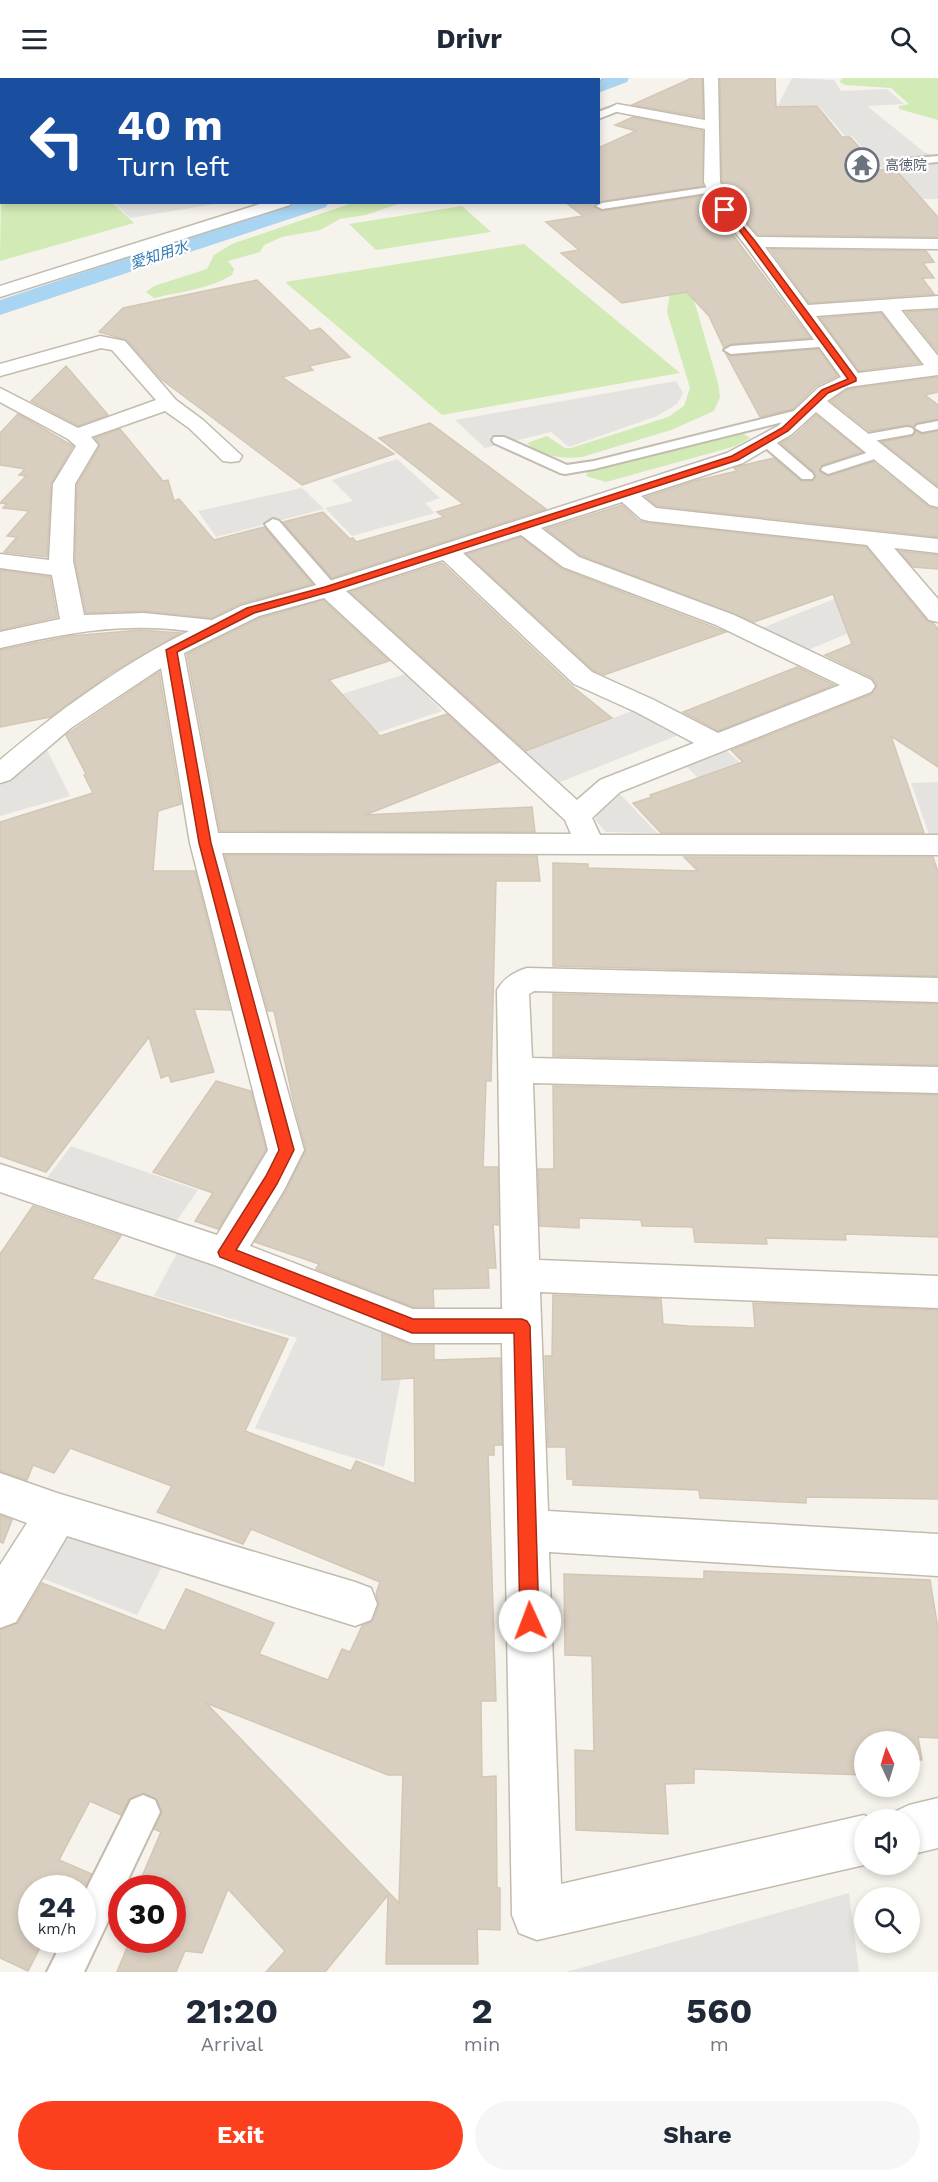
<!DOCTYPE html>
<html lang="en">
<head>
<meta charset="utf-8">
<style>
  body { margin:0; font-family:"Work Sans","Noto Sans JP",sans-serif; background:#f6f6f7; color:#1f2937; height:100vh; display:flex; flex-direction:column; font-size:22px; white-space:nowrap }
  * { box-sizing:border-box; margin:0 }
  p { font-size:20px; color:#747a83 }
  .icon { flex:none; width:33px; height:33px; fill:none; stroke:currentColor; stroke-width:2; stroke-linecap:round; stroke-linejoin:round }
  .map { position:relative; height:1894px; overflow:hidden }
  .drawer { display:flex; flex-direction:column; background:#fff; flex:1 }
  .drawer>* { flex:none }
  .banner { position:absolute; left:0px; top:0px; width:600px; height:126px; box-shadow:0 3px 9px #0003; background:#1a4fa0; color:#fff; overflow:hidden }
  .needle { width:39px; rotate:356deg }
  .buttons { position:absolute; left:854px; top:1653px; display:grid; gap:12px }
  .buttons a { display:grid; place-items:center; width:66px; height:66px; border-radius:50%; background:#fff; box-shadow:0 3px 9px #0003; font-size:30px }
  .speed { position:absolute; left:18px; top:1797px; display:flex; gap:12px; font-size:30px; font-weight:700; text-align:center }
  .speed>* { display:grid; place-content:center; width:78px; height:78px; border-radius:50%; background:#fff; box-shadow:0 3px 9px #0003; line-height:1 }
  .speed small { font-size:15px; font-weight:400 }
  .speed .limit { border:9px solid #d22; background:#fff; color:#111 }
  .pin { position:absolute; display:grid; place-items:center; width:51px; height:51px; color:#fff; margin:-26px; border:3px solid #fff; border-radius:50%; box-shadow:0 2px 6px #0007 }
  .me { position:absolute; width:66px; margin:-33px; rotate:358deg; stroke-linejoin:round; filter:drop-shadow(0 0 4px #0008) }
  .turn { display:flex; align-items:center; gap:21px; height:126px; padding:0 18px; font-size:27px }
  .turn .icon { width:78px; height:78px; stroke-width:2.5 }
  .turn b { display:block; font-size:42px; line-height:51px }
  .eta { display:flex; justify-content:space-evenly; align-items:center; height:102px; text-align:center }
  .eta b { font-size:36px; font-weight:700; line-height:42px }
  .button { display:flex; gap:12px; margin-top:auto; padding:12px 18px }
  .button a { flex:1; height:69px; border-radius:36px; background:#fc3f1d; color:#fff; font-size:24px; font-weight:700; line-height:69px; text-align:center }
  .button a+a { background:#f6f6f7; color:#1f2937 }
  header { display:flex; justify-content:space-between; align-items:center; height:78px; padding:0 18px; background:#fff; font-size:27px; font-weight:700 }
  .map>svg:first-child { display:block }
  .green { fill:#d2eab5 }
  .parking { fill:#e5e3e0 }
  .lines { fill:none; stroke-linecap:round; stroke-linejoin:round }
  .canal { fill:#a9d4f2; fill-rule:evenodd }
  .building { fill:#d8cfc1; stroke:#d3c7b4; stroke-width:1.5; fill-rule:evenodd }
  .lane-casing { stroke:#c2bbae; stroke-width:4 }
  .street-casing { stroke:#c2bbae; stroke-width:3 }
  .lane { fill:#fff; fill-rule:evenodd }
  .street { fill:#fff; fill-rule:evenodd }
  .route { fill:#fc3f1d; stroke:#a42913; stroke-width:1.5 }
  .labels { text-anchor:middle; stroke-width:4.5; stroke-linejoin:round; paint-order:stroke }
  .far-worship-label { font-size:14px; fill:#5b616d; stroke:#fff; text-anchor:start }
  .far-water-label { font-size:15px; font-style:italic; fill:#2e7ab2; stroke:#fff }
</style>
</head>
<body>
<header><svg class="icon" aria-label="menu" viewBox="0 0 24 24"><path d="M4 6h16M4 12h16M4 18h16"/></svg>Drivr<svg class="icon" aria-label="search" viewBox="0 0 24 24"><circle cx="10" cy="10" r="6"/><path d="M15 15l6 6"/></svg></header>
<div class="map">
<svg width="938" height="1894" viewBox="0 0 938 1894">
  <rect width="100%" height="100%" fill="#f6f3ec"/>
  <g class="green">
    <polygon points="844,0 938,0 938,42 899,31 899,28 909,26 891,10 845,7 840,4 841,1"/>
    <polygon points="1,115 2,124 113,125 134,145 0,183"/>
    <path d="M355,124l46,1 -35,12 -26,4 -20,11 -38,7 -18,8 -4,7 -32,9 6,8 -2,6c-23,14 -52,17 -78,23l-8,-6 8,-6 53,-17 7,-14 18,-11z"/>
    <polygon points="462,128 491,154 376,172 349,146"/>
    <polygon points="524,166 680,295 442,337 285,204"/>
    <path d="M687,198l31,107 2,14 -6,14 -43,19 -89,27c-18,2 -42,0 -55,-14l20,-7 18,12h6l97,-31 16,-11 6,-18 -23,-76 5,-33z"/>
    <polygon points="738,356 744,356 750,360 736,368 606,404 586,398 588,393"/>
  </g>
  <g class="parking">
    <polygon points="792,0 834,2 841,13 887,11 904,26 867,28 924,74 938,79 938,121 900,121 903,100 895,91 883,92 852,58 845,58 818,27 777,29"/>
    <polygon points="115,125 221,125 130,140"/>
    <polygon points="676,303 683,315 677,326 657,338 569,369 551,354 485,370 455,342"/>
    <polygon points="397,381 440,420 425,425 435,435 352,458 325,430 353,423 332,402"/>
    <polygon points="302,410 324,431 216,459 198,433"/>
    <polygon points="849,515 887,539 808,572 762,550"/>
    <polygon points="406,596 442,633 344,666 310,626"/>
    <polygon points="637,631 681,656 553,707 520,676"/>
    <polygon points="46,670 70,718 0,738 0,707"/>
    <polygon points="726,672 763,706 716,718 685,687"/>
    <polygon points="938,704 938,759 930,759 911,705"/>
    <polygon points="620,716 657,755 606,754 595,742 598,732"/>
    <polygon points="71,1068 146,1094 198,1112 175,1145 47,1100"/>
    <polygon points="177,1175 313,1226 409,1258 384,1389 255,1350 297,1260 154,1218"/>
    <polygon points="80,1454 163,1487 137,1537 36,1498 55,1465"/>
    <polygon points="849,1815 859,1894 566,1894"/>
  </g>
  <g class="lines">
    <g class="canal">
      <polygon points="605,0 629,0 627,4 598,15 598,3"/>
      <polygon points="295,124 329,124 326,129 0,237 0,222"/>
    </g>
  </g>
  <g class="building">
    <polygon points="692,0 702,0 703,39 632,27"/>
    <polygon points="720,0 775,0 776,29 817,28 842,59 850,59 880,92 895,91 938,139 938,159 758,157 735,130 722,103"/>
    <polygon points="633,39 703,53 703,108 598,124 598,70 636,53 615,47"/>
    <polygon points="708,117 715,133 810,260 731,266 724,270 709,238 687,214 622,225 561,175 579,172 546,144 583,138 565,124 598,124 594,129 602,133"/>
    <polygon points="770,171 926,173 934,184 923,185 934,200 922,200 934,216 809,225"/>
    <polygon points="257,202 310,253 320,250 350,279 309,288 313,292 282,299 394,376 302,407 161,301 127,262 99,254 123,230"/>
    <polygon points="938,232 938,274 906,234"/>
    <polygon points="881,235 920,285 859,293 820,240"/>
    <polygon points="818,271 838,298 816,308 793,331 760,339 726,276 731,278"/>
    <polygon points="66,288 108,337 78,348 31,323"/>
    <polygon points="938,299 938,314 925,317 938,327 938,341 917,345 913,348 907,347 869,353 831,323 847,312 855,310"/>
    <polygon points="18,336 73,368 51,406 47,479 4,474 17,459 7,458 29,433 3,430 7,426 0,425 26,398 19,397 25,391 0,387 0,355"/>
    <polygon points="816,337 862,374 822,387 820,394 829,398 873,384 929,429 938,431 938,459 657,428 646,419 695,403 737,393 734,390 744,387 774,380 801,403 812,403 816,399 814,394 781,365 794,358"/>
    <polygon points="430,345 546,431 332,500 283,444 323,434 350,461 353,460 356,464 444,439 437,434 463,426 379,360"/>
    <polygon points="120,351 163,403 168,402 174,423 179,421 214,462 264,449 312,506 240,526 212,540 144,533 86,535 75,483 77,407 100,368 95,360"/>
    <polygon points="916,353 922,356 938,353 938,408 882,364 912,358"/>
    <polygon points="622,427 639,443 648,445 866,469 927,543 933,545 938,551 938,689 891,658 924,755 661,755 633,725 652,719 650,717 743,684 731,672 872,616 877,607 872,600 825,577 852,566 833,516 754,544 580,477 546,451"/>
    <polygon points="521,459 562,491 726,554 604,597 593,592 467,476"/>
    <polygon points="899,473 938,477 938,491 913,489"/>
    <polygon points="442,485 572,608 612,640 526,673 350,514"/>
    <polygon points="0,492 50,499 57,539 0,552"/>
    <polygon points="323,522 389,583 329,602 380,658 447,636 499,684 365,737 532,729 535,754 220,753 187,576 260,540"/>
    <polygon points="140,552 181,555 113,594 50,639 0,649 0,572 71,558"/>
    <polygon points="797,589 834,607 718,653 683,634"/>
    <polygon points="159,594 181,726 158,733 153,793 195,793 230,932 194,931 214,994 171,1004 169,997 161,1000 149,959 46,1094 0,1078 0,744 93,715 84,697 86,696 66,657"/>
    <polygon points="225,777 537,778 540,803 496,803 491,1003 486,1003 483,1089 498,1089 498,1147 493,1146 496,1190 488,1190 489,1210 433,1211 434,1229 413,1229 316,1191 319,1186 255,1164 286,1113 306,1071 294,1026 274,933 268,933"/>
    <polygon points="684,779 933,779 938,794 938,898 553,888 553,785 588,786 588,790 698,793"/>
    <polygon points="553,916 938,926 938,987 553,978"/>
    <polygon points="216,1003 251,1013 266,1072 218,1151 195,1143 213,1115 153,1094"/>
    <polygon points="553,1008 938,1017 938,1159 845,1156 846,1162 766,1160 767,1166 695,1164 693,1149 642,1148 641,1142 579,1140 579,1150 540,1148 538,1091 554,1091"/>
    <path d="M33,1128l88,30 -29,43 196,60 -43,92 106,40 5,-10 59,23 -1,-106 -32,2v-46l29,11h23v15l66,-2 2,87h-8v10h-6l8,246h-15l1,76 14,-1 1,112h3v42l-23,-1 1,35h-92l2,-69 -63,77h-59l19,-21 -57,-62 -26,64 -17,-2 -9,21h-59l13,-32h42v-52h-35l24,-56 -7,-3 8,-16 -5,-14 -13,-6 -15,6 -8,16 -31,-14 -31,59 33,14 -10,18v-4h-50v52h12l-16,31 -28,-13v-328l18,-7 24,-40 123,48 21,-42 88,34 -15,31 69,26 14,-31 8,3 12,-26 11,-5 6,-16 -3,-11 4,-12 -129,-53 -8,15 -86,-32 15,-26 -102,-38 -16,25 -21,-8 -6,15 -27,-9v-217zM206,1625l182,72h15l-4,128z"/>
    <polygon points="553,1217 661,1221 663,1246 689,1248 755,1250 753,1225 938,1232 938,1421 806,1419 806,1425 700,1420 699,1412 573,1407 573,1401 567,1401 566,1369 548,1369 545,1278 552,1278"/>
    <polygon points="0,1437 12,1442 3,1465 0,1464"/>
    <polygon points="704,1493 930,1502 938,1551 938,1660 918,1659 922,1682 909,1681 909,1664 864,1664 864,1697 694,1691 694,1705 665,1706 668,1756 576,1752 575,1672 594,1673 592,1578 565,1577 564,1496 704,1501"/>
  </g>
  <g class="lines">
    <g class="lane-casing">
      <g id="lane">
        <polygon points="617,27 621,28 621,32 598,41 598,34"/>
        <rect x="0" y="58" width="2" height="6"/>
        <polygon points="938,78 938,84 906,87 901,84 906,81"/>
        <polygon points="716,108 720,109 720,113 602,131 596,128 602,125"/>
        <polygon points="826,261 831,262 833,265 831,268 731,276 724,272 731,268"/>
        <polygon points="802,331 807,332 809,335 807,338 594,391 565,396 560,395 494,365 492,362 494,359 504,359 567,387 594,383"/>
        <polygon points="938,343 938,351 922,354 915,350 917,347"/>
        <polygon points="907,349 912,350 914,353 912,356 862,365 855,361 862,357"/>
        <polygon points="766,359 771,360 812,395 814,398 812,401 802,401 761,366 759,363 761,360"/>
        <polygon points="879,371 884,372 886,375 884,378 828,396 821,392 823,389"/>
        <polygon points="273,441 279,443 335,507 337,511 335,515 323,515 267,449 265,446"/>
        <polygon points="143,1717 155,1722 160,1734 84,1894 47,1894 63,1862 82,1862 82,1820 131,1722"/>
      </g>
    </g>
    <g class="street-casing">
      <g id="street">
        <polygon points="585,0 602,0 598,4 598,2 584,2"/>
        <path d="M704,0h14l2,104 13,27 24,28 181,2v10l-173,-2 43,58 130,-9v12l-37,2 37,46v19l-83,11 -9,2 -19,13 111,88v18l-8,-2 -114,-93 -24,22 -49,29 -102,33 15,12 282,31v14l-44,-5 44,51v23l-9,-2 -62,-75 -218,-24 -8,-2 -19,-17 -81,26 38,29 155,58 137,65 4,6 -4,6 -251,100 -28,26 8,17h338v20l-716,-2 82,297 -20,40 -34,56 163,63h89l-5,-319c7,-12 17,-18 30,-22l411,10v24l-404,-11 -5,3 3,64 406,9v26l-405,-10 6,177 399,16v32l-398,-16 8,219 390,23v42l-389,-24 12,332 303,-69 10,5h-10v45l-327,75 -18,-7 -7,-18 -10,-572h-90l-198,-78 -214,-73v-28l217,71 51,-85 -78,-307 -29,-175 -90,60 -61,52 -10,3v-23c58,-49 121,-95 189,-129 -69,-9 -122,2 -189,17v-16l60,-13 -8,-44 -52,-7v-14l49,6 4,-76 23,-38 -8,-7 -68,-37v-14l78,40 78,-28 -44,-50 -11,-2 -101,28v-12l100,-28 25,5 51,59 27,20 39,36 -3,5 -8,1 -8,-1 -34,-33 -24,-17 -74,26 7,8 -23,39 -2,77 11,54 60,-2 68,7 29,-14 79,-22 407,-131 51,-27 40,-38 23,-11 -95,-131 -29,-36 -13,-28 1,-53 -88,-17 -7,-4 7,-4 88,16zM882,233l42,54 -66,8 -42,-57zM521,457l42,32 153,58 124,60 -122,48 -64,-33 -62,-28 -129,-119zM443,482l131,124 62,28 58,31 -94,37 -23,20 -231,-209zM324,520l241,222 6,14 -353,-1 -34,-180 75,-37z"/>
        <polygon points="266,124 292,124 290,127 0,219 0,208"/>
        <polygon points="0,1395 57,1415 355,1504 371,1510 377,1526 371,1542 355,1548 67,1458 16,1544 0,1550 0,1487 27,1445 0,1435"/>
        <polygon points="938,1720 938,1770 909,1777 909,1742 889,1742 892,1735 909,1727"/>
      </g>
    </g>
    <use href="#lane" class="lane"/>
    <use href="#street" class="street"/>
  </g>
  <polygon class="route" points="723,130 728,130 755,163 856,300 856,303 828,315 788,353 738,382 332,513 254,535 177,574 211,765 294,1072 277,1106 236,1172 413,1241 522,1241 527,1243 530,1248 539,1543 536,1549 530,1552 523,1549 520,1543 514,1255 412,1255 220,1179 218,1174 266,1098 279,1072 199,765 166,572 247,530 325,509 732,378 782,350 822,312 848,301"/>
  <defs>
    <g id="temple-ring" transform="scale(1.725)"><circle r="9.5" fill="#fff" stroke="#6b7280" stroke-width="1.5"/><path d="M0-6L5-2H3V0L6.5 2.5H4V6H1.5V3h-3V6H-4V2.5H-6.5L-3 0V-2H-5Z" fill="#6b7280"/></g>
  </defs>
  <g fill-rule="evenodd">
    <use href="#temple-ring" x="862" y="87"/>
  </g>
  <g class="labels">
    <g class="far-worship-label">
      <text x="885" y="92">高徳院</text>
    </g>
    <g class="far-water-label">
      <text transform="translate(159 177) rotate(-18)" y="5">愛知用水</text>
    </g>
  </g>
</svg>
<div class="buttons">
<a><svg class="needle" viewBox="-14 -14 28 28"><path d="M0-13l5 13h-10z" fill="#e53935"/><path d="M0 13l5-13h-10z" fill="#747a83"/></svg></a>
<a><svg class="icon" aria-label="sound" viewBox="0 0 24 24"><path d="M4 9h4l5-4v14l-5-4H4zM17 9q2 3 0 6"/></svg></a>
<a><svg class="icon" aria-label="search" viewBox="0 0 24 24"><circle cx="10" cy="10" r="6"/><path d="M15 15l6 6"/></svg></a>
</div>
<div class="speed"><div>24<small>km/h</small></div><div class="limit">30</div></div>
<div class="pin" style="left:725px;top:132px;background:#d93025"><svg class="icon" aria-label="arrive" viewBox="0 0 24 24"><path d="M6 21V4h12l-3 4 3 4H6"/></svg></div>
<svg class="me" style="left:530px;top:1543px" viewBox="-20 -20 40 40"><circle r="19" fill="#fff"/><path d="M0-13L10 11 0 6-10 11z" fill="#fc3f1d"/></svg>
<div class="banner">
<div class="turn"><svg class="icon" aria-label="left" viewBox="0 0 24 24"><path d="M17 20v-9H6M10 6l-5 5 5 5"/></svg><div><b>40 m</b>Turn left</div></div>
</div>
</div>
<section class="drawer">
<div class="eta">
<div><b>21:20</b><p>Arrival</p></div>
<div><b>2</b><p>min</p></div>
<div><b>560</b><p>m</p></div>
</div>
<div class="button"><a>Exit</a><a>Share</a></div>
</section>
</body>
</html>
